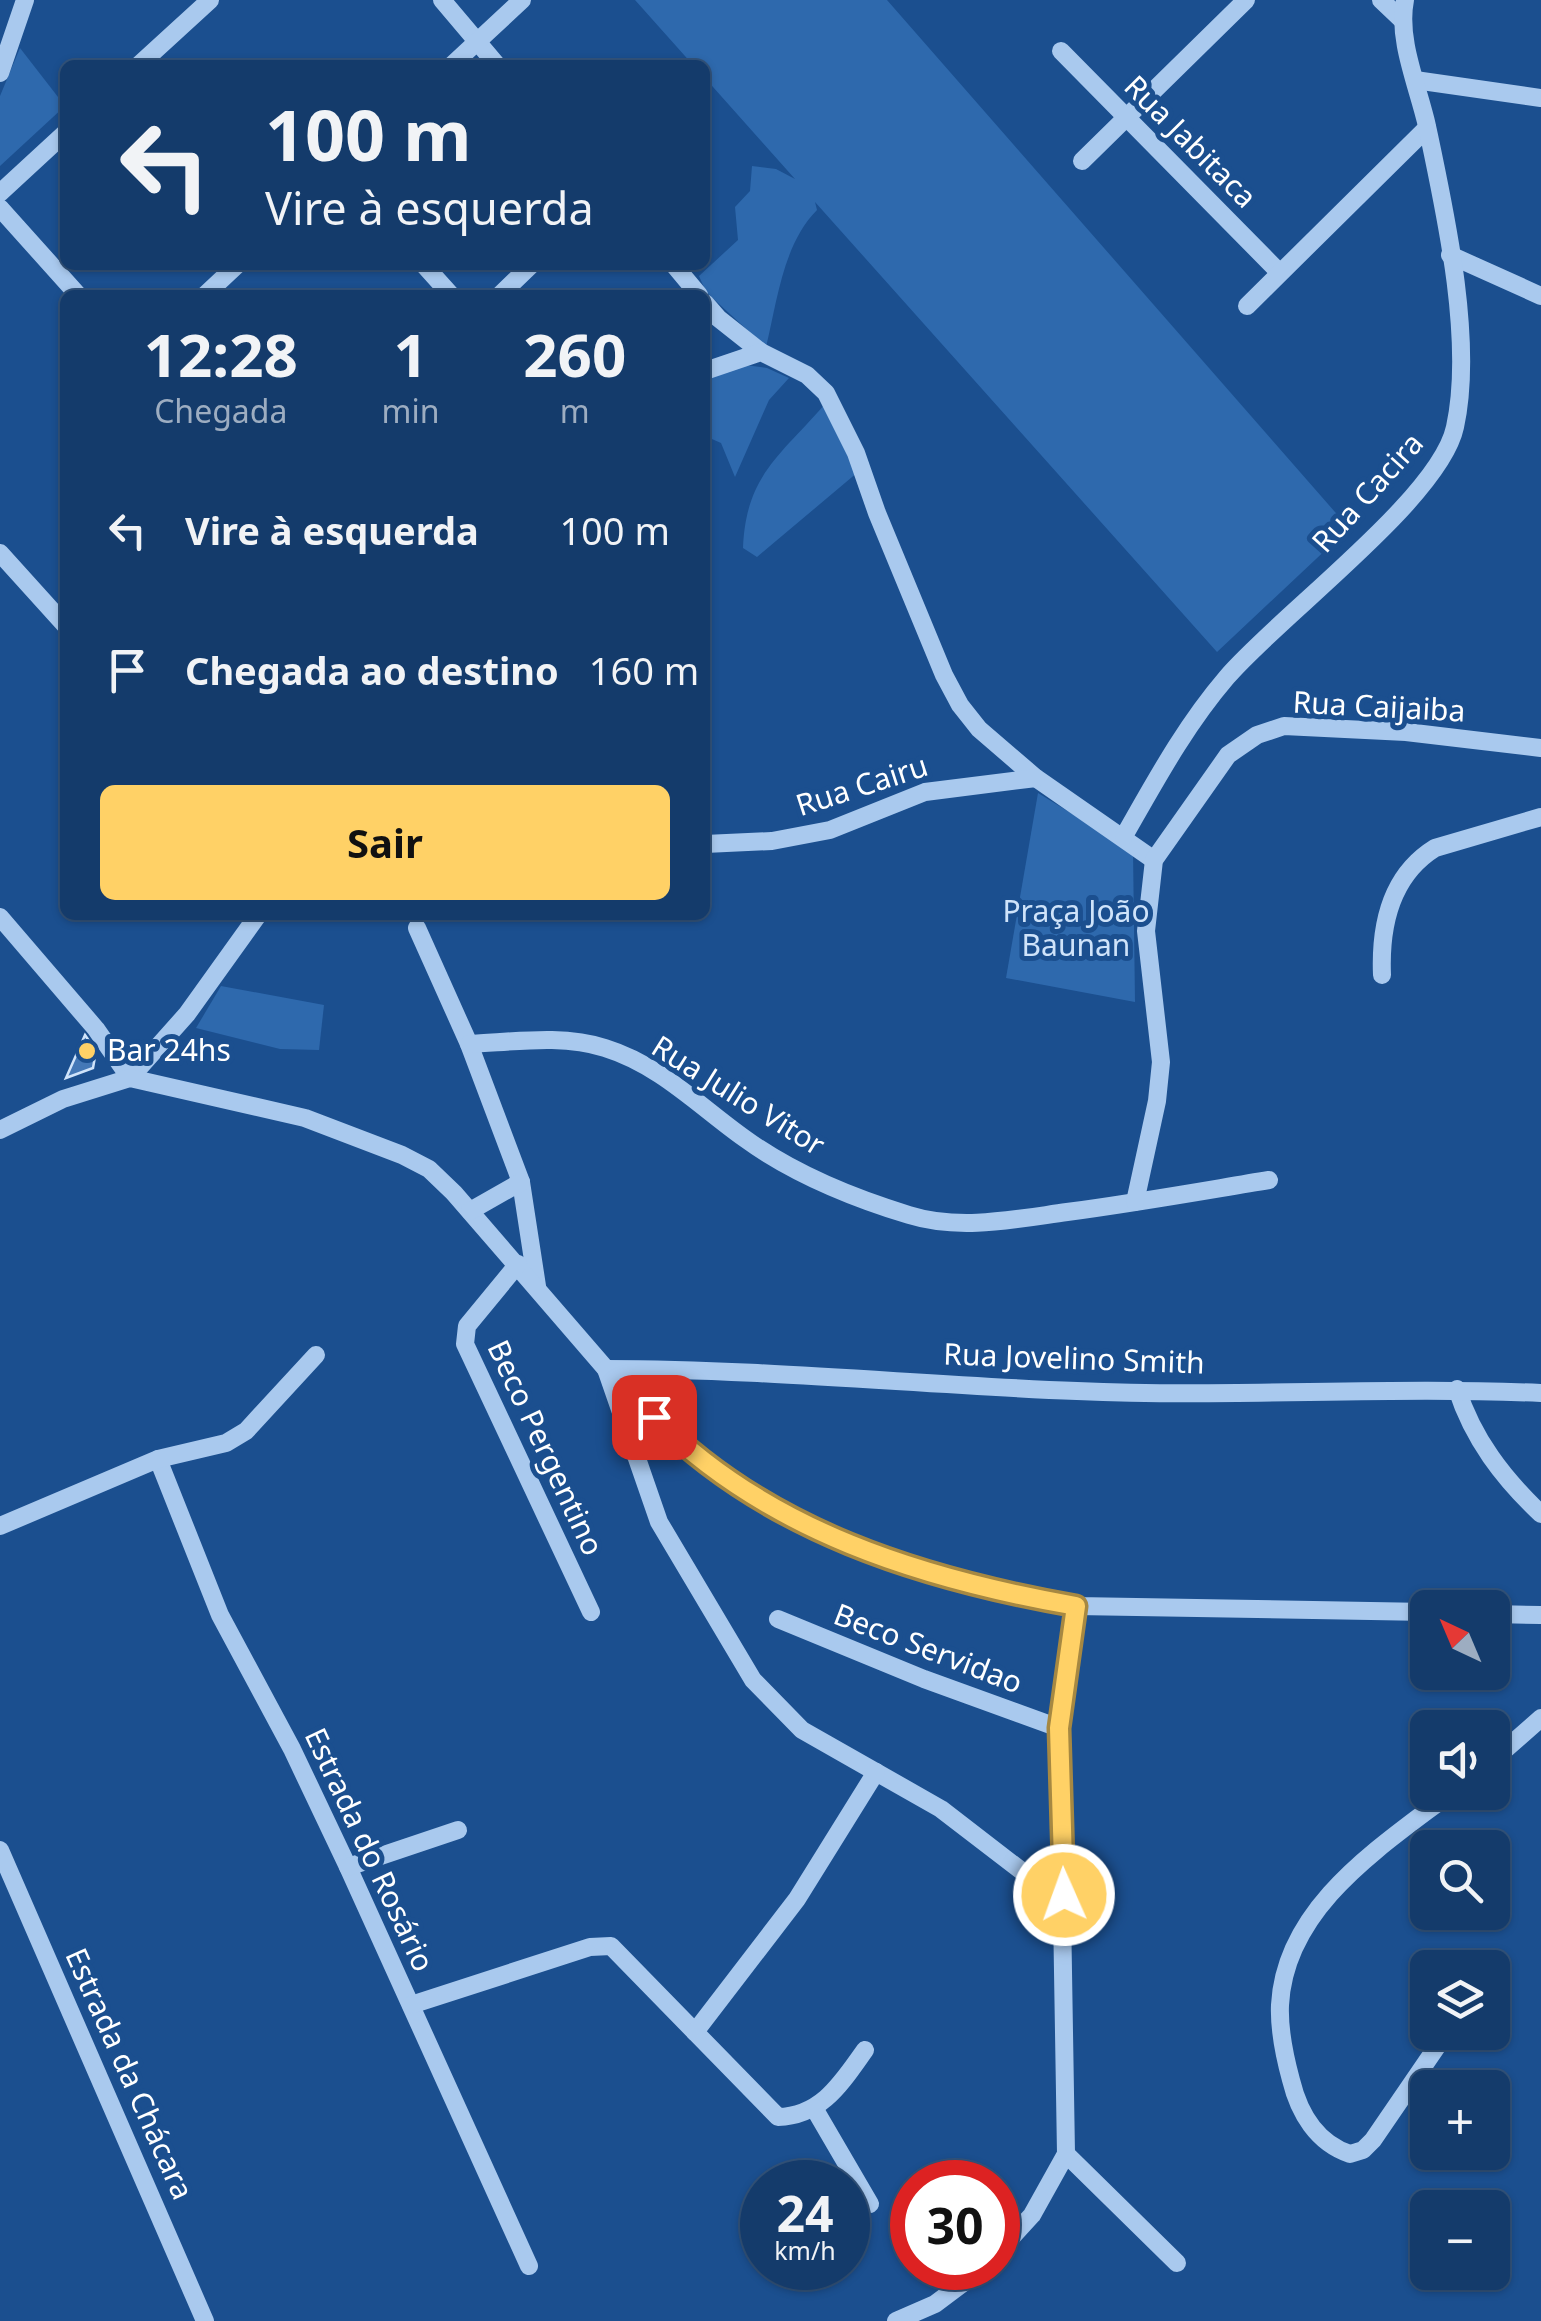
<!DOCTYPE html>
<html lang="pt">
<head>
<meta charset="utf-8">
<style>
  body { margin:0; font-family:"Noto Sans",sans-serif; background:#1d4271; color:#f1f3f6; height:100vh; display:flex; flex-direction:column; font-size:38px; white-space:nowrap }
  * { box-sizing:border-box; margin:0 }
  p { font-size:32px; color:#9dadc1 }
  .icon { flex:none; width:55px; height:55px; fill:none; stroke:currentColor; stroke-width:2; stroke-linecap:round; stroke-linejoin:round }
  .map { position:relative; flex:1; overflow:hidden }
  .drawer { position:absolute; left:60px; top:290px; width:650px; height:630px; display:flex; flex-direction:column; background:#143b6b; border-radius:15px; box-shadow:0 2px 8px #0004,0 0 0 2px #33557e }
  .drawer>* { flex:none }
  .banner { position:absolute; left:60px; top:60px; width:650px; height:210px; border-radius:15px; box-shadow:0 2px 8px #0004,0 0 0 2px #33557e; background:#143b6b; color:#f1f3f6; overflow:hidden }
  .needle { width:65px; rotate:316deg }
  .fabs { position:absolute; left:1410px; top:1590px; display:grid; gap:20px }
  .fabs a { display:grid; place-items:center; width:100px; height:100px; border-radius:15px; background:#143b6b; box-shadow:0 2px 8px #0004,0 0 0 2px #33557e; font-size:50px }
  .speed { position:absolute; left:740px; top:2160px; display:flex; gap:20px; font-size:50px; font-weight:700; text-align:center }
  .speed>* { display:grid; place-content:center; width:130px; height:130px; border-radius:50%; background:#143b6b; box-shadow:0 2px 8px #0004,0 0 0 2px #33557e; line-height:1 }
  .speed small { font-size:25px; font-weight:400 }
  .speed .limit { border:15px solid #d22; background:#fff; color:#111 }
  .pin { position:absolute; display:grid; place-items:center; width:85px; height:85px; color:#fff; margin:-42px; border-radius:20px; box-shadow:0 5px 15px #0006 }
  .me { position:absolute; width:110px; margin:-55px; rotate:358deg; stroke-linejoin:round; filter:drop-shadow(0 0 8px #0008) }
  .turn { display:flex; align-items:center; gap:35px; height:210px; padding:0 40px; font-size:45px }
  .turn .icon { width:130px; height:130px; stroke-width:2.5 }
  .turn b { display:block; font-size:70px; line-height:85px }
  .eta { display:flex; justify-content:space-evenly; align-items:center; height:170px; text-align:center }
  .eta b { font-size:60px; font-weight:700; line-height:70px }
  .cta { display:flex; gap:20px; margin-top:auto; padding:20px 40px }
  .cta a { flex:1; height:115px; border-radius:15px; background:#ffd166; color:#111; font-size:40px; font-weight:700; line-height:115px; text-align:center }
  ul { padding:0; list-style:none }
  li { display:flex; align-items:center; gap:30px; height:140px; padding:0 40px }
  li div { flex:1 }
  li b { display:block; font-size:38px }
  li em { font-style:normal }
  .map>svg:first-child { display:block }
  .green { fill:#2e69ad }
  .building { fill:#4478b7; stroke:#cfe3fa; stroke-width:2.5 }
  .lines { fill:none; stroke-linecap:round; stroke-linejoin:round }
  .minor { stroke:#a9c9ee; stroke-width:18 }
  .route-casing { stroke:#a68842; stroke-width:25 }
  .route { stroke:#ffd166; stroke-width:18 }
  .poi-dot { fill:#ffd166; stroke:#1b4f8f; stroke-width:4 }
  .labels { text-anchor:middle; stroke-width:10; stroke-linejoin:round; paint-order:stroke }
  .street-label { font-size:30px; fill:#fff; stroke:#1b4f8f }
  .park-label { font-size:30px; fill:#cfe3fa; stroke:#1b4f8f }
  .poi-label { font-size:30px; fill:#fff; stroke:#1b4f8f; text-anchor:start }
</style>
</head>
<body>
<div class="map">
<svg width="1541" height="2321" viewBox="0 0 1541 2321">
  <rect width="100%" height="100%" fill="#1b4f8f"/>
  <g class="green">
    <path d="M635,0h252l462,528 -132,124 -402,-450 2,8c-34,34 -40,92 -51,137l-60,-55 -7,-16 39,-36 -3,-33 15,-16 2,-25 24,3 19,10 -90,-101v-13h-12z"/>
    <polygon points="20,48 65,106 0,166 0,96"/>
    <polygon points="745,365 767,368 789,378 769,400 735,477 721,443 705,436 705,376"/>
    <path d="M825,404l33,68 -101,85 -14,-9c3,-73 37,-92 82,-144z"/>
    <polygon points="1038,793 1133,851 1135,1002 1006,978"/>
    <polygon points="221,986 324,1005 319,1050 280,1049 196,1028"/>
  </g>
  <polygon class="building" points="85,1035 96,1051 93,1068 66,1078"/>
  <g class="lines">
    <g class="minor">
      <polyline points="442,0 497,65"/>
      <polyline points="1381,0 1401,19"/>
      <polyline points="1061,51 1279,272"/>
      <polyline points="139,65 210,0"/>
      <polyline points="452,65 522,0"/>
      <polyline points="0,73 25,0"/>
      <polyline points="1415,80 1541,98"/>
      <polyline points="1082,161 1246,0"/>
      <polyline points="0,193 65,133"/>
      <polyline points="0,208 78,295"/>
      <polyline points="1450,255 1541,296"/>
      <polyline points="424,265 451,295"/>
      <polyline points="674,265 699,295"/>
      <polyline points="205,295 237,265"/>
      <polyline points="500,295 531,265"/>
      <polyline points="705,303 718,318 761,352"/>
      <polyline points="1247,306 1427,128"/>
      <polyline points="705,371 761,352 807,375 826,393 856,453 877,513 944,675 960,705 979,729 1036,778 1154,860"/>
      <polyline points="0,553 65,625"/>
      <path d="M1124,836c32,-56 61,-110 103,-159 52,-61 213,-179 228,-250 19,-86 -10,-216 -28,-301 -9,-40 -30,-86 -22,-126"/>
      <polyline points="705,844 772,841 830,830 925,792 1036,778"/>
      <polyline points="0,917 96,1029 130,1078 187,1014 258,915"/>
      <polyline points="417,928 469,1044 521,1182 537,1286"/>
      <path d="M1382,975c-2,-49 8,-99 53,-127l106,-31"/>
      <path d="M469,1044c44,-2 94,-10 136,4 55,17 94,58 139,90 48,35 109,60 165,77 51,16 107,4 158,-3 68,-9 135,-21 202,-32"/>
      <polyline points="0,1130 63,1099 130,1078 305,1118 402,1155 429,1169 454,1193 606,1369 678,1441 732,1484 815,1530 946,1578 994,1591 1076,1606 1428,1612"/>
      <polyline points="1135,1202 1157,1101 1161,1062 1146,931 1154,860 1228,755 1257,735 1284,726 1406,732 1541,748"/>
      <polyline points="470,1211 521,1182"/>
      <polyline points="518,1264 467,1326 465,1344 591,1612"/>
      <path d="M1457,1389c16,50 46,89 84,125"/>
      <polyline points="158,1459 220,1615 292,1749 348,1867 529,2266"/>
      <polyline points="0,1526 158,1459 226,1443 246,1431 316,1355"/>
      <polyline points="1492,1614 1541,1615"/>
      <polyline points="778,1619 924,1679 1059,1728"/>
      <polyline points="1492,1761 1541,1718"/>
      <polyline points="0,1850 205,2321"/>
      <polyline points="348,1867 458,1830"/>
      <path d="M1064,1895l-32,-16 -91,-70 -139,-79 -49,-50 -94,-158 -53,-153c158,0 314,16 471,22 155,7 309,-5 464,2"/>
      <path d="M411,2005l179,-58 21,-1 167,171c44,-1 64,-35 87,-67"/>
      <polyline points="695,2032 797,1899 876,1772"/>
      <path d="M1438,2045l-65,95 -10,10 -13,4c-33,-11 -51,-41 -59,-74 -6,-22 -12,-52 -11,-75 5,-99 102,-159 172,-213"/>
      <polyline points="814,2108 870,2204"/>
      <polyline points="1066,2154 1177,2263"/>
      <polyline points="998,2252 1032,2215 1066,2154 1059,1728 1076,1606"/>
      <polyline points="896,2321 935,2304 983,2268"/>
    </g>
  </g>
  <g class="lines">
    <g class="route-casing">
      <path id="route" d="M654,1417c113,114 268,162 422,189l-17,122 5,167"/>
    </g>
    <use href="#route" class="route"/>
  </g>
  <circle class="poi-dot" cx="87" cy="1051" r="10"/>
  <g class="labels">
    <g class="street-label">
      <text transform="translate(1190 142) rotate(45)" y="10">Rua Jabitaca</text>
      <text transform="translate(1368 493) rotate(-48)" y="10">Rua Cacira</text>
      <text transform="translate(1379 707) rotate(3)" y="10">Rua Caijaiba</text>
      <text transform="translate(862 786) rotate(-18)" y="10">Rua Cairu</text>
      <text transform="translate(738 1096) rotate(32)" y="10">Rua Julio Vitor</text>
      <text transform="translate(1074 1359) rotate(2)" y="10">Rua Jovelino Smith</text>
      <text transform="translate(545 1448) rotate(65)" y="10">Beco Pergentino</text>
      <text transform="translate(928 1649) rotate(21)" y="10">Beco Servidao</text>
      <text transform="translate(369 1850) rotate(65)" y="10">Estrada do Rosário</text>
      <text transform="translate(129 2074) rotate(66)" y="10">Estrada da Chácara</text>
    </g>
    <g class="park-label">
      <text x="1076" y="922">Praça João<tspan x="1076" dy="34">Baunan</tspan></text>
    </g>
    <g class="poi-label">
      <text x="107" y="1061">Bar 24hs</text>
    </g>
  </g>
</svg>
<div class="fabs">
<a><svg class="needle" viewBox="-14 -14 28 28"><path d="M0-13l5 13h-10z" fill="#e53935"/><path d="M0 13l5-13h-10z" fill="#9dadc1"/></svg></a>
<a><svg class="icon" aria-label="sound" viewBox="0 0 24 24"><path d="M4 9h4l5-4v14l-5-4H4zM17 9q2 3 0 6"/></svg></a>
<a><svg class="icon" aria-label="search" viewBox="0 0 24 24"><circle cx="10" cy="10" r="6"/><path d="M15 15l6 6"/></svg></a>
<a><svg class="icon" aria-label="layers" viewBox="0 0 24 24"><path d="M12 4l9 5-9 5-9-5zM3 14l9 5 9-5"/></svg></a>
<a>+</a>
<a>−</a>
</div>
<div class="speed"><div>24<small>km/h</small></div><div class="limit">30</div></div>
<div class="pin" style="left:654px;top:1417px;background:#d93025"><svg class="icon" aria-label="arrive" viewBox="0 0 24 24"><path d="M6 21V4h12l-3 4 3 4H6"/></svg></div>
<svg class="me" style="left:1064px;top:1895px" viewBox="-20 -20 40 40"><circle r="17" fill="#ffd166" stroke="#fff" stroke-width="3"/><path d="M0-11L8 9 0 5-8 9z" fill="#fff"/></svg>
<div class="banner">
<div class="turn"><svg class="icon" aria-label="left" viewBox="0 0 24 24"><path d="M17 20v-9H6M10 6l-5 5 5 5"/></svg><div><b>100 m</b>Vire à esquerda</div></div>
</div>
<section class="drawer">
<div class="eta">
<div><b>12:28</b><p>Chegada</p></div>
<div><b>1</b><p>min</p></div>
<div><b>260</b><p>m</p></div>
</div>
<ul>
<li><svg class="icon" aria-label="left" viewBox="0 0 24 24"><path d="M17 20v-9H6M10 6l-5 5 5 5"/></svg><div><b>Vire à esquerda</b></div><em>100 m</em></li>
<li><svg class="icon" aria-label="arrive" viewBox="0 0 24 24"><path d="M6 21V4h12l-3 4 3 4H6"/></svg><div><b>Chegada ao destino</b></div><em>160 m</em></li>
</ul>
<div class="cta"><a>Sair</a></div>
</section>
</div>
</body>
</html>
